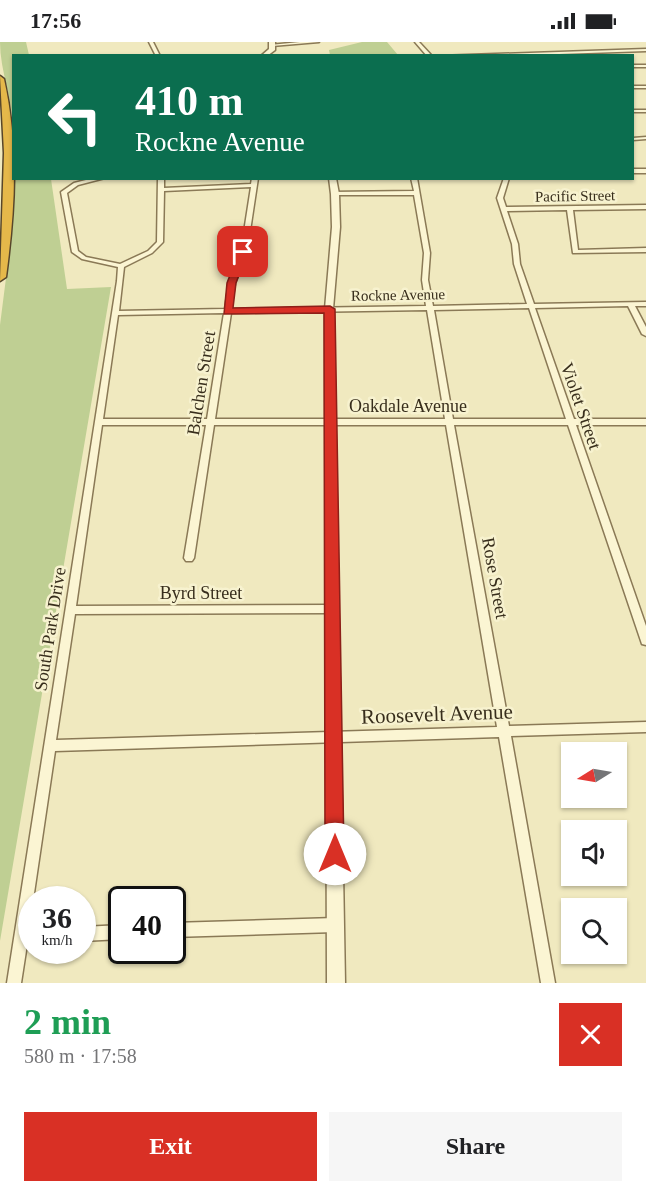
<!DOCTYPE html>
<html lang="en">
<head>
<meta charset="utf-8">
<style>
  body { margin:0; font-family:"Times New Roman",serif; background:#f6f6f6; color:#202124; height:100vh; display:flex; flex-direction:column; font-size:22px; white-space:nowrap }
  * { box-sizing:border-box; margin:0 }
  p { font-size:20px; color:#757577 }
  .icon { flex:none; width:33px; height:33px; fill:none; stroke:currentColor; stroke-width:2; stroke-linecap:round; stroke-linejoin:round }
  .map { position:relative; height:941px; overflow:hidden }
  .drawer { display:flex; flex-direction:column; background:#fff; flex:1 }
  .drawer>* { flex:none }
  .guide { position:absolute; left:12px; top:12px; width:622px; height:126px; border-radius:0px; box-shadow:0 2px 4px #0004; background:#0b6e4f; color:#fff; overflow:hidden }
  .needle { width:39px; rotate:259deg }
  .fabs { position:absolute; left:561px; top:700px; display:grid; gap:12px }
  .fabs a { display:grid; place-items:center; width:66px; height:66px; border-radius:0px; background:#fff; box-shadow:0 2px 4px #0004; font-size:30px }
  .speed { position:absolute; left:18px; top:844px; display:flex; gap:12px; font-size:30px; font-weight:700; text-align:center }
  .speed>* { display:grid; place-content:center; width:78px; height:78px; border-radius:50%; background:#fff; box-shadow:0 2px 4px #0004; line-height:1 }
  .speed small { font-size:15px; font-weight:400 }
  .speed .limit { border:3px solid #111; border-radius:9px; background:#fff; color:#111 }
  .pin { position:absolute; display:grid; place-items:center; width:51px; height:51px; color:#fff; margin:-26px; border-radius:12px; box-shadow:0 3px 9px #0006 }
  .me { position:absolute; width:66px; margin:-33px; rotate:0deg; stroke-linejoin:round; filter:drop-shadow(0 0 4px #0008) }
  .turn { display:flex; align-items:center; gap:21px; height:126px; padding:0 24px; font-size:27px }
  .turn .icon { width:78px; height:78px; stroke-width:2.5 }
  .turn b { display:block; font-size:42px; line-height:51px }
  .round { display:grid; place-items:center; flex:none; width:63px; height:63px; border-radius:0px; background:#f6f6f6 }
  .summary { display:flex; align-items:center; justify-content:space-between; height:102px; padding:0 24px }
  h1 { font-size:36px; font-weight:700; line-height:45px; color:#1e9e55 }
  .cta { display:flex; gap:12px; margin-top:auto; padding:12px 24px }
  .cta a { flex:1; height:69px; border-radius:0px; background:#d93025; color:#fff; font-size:24px; font-weight:700; line-height:69px; text-align:center }
  .cta a+a { background:#f6f6f6; color:#202124 }
  .status { display:flex; justify-content:space-between; align-items:center; height:42px; padding:0 30px; background:#fff; direction:ltr }
  .status svg { height:16px; fill:currentColor }
  .map>svg:first-child { display:block }
  .green { fill:#bfcf93 }
  .lines { fill:none; stroke-linecap:round; stroke-linejoin:round }
  .minor-casing { stroke:#8a7956; stroke-width:3 }
  .tertiary-casing { stroke:#8a7956; stroke-width:3 }
  .motorway-casing { stroke:#57462b; stroke-width:3 }
  .minor { fill:#fbf5d3; fill-rule:evenodd }
  .tertiary { fill:#fbf5d3; fill-rule:evenodd }
  .motorway { fill:#e5b84a; fill-rule:evenodd }
  .route { fill:#d93025; stroke:#8d1f18; stroke-width:1.5 }
  .labels { text-anchor:middle; stroke-width:5; stroke-linejoin:round; paint-order:stroke }
  .far-street-label { font-size:15px; fill:#382e1c; stroke:#f7f2cf }
  .street-label { font-size:18px; fill:#382e1c; stroke:#f7f2cf }
  .near-street-label { font-size:21px; fill:#382e1c; stroke:#f7f2cf }
</style>
</head>
<body>
<div class="status"><b>17:56</b><svg viewBox="0 0 49 12"><path d="M0 12V9h3v3zM5 12V6h3v6zM10 12V3h3v9zM15 12V0h3v12zM26 1h20v11H26zM47 4h2v5h-2z"/></svg></div>
<div class="map">
<svg width="646" height="941" viewBox="0 0 646 941">
  <rect width="100%" height="100%" fill="#f0e9bf"/>
  <g class="green">
    <path d="M0,0h26l3,13 -15,1 -1,73c0,-30 -13,-57 -13,-87z"/>
    <polygon points="362,0 387,0 398,13 330,13 329,8"/>
    <polygon points="14,137 51,137 67,247 111,245 0,899 0,283 12,189"/>
  </g>
  <g class="lines">
    <g class="minor-casing">
      <g id="minor">
        <polygon points="149,0 153,0 160,14 156,14"/>
        <polygon points="300,0 319,0 272,4 270,3"/>
        <polygon points="415,0 419,0 432,14 427,14"/>
        <polygon points="646,7 646,9 497,14 438,14"/>
        <rect x="633" y="23" width="13" height="2"/>
        <rect x="633" y="44" width="13" height="2"/>
        <rect x="633" y="68" width="13" height="2"/>
        <polygon points="646,95 646,97 633,98 633,96"/>
        <rect x="633" y="127" width="13" height="4"/>
        <path d="M94,136h11l-27,7 -11,8 11,58 8,6 34,7 28,-13 9,-9 1,-64h6v10l87,-4 1,-6h6l-11,73 -12,32 -4,26 195,-3 -4,-26 2,-27 -10,-58h-80l-2,-1v-2l82,-1 -3,-13h6l13,75 -2,27 5,26 94,-2 -13,-40 -2,-20 -15,-46 7,-20h5l-6,20 3,9 140,-2v4l-73,1 5,40 68,-2v4l-73,1 -6,-43 -60,1 11,33 2,20 14,40 112,-2v4h-11l11,21v9l-4,-2 -14,-28 -93,2 39,111h72v6h-70l70,201v19l-4,-1 -1,-3 -73,-216h-114l55,301 137,-4v10l-135,4 44,247h-14l-42,-246 -444,14 -22,149h-1v12l-11,71h-14l110,-702 1,-14 -36,-8 -10,-7 -11,-60 13,-9zM251,145l-10,64 -12,32 -4,26 -106,2 5,-44 28,-14 11,-11 1,-51zM529,266l37,111h-113l-19,-109zM427,268l18,109h-230l16,-106zM224,271l-17,106h-104l15,-104zM102,383h104l-22,133 2,3h6l2,-3 20,-133h232l51,302 -441,13 19,-126 257,-1 4,-1 1,-3 -1,-3 -4,-1 -256,1z"/>
        <polygon points="335,876 340,878 342,883 340,888 335,890 172,895 172,881"/>
        <polygon points="122,883 122,897 82,899 82,885"/>
      </g>
    </g>
    <g class="tertiary-casing">
      <g id="tertiary">
        <polygon points="269,0 275,0 275,8 267,14 261,14 269,7"/>
        <polygon points="329,136 336,136 339,152 340,185 333,267 345,941 327,941 325,267 332,185 331,152"/>
      </g>
    </g>
    <g class="motorway-casing">
      <path id="motorway" d="M0,34l4,3c15,67 11,131 2,198l-6,4 4,-128z"/>
    </g>
    <use href="#minor" class="minor"/>
    <use href="#tertiary" class="tertiary"/>
    <use href="#motorway" class="motorway"/>
  </g>
  <polygon class="route" points="243,207 248,210 236,241 233,266 330,264 335,267 344,812 342,819 335,822 328,819 325,812 324,271 224,272 227,241 239,210"/>
  <g class="labels">
    <g class="far-street-label">
      <text transform="translate(575 154) rotate(-1)" y="5">Pacific Street</text>
      <text transform="translate(398 253) rotate(-1)" y="5">Rockne Avenue</text>
    </g>
    <g class="street-label">
      <text transform="translate(201 341) rotate(-81)" y="6">Balchen Street</text>
      <text x="408" y="370">Oakdale Avenue</text>
      <text transform="translate(581 364) rotate(71)" y="6">Violet Street</text>
      <text transform="translate(495 536) rotate(80)" y="6">Rose Street</text>
      <text x="201" y="557">Byrd Street</text>
      <text transform="translate(50 587) rotate(-81)" y="6">South Park Drive</text>
    </g>
    <g class="near-street-label">
      <text transform="translate(437 672) rotate(-2)" y="7">Roosevelt Avenue</text>
    </g>
  </g>
</svg>
<div class="fabs">
<a><svg class="needle" viewBox="-14 -14 28 28"><path d="M0-13l5 13h-10z" fill="#e53935"/><path d="M0 13l5-13h-10z" fill="#757577"/></svg></a>
<a><svg class="icon" aria-label="sound" viewBox="0 0 24 24"><path d="M4 9h4l5-4v14l-5-4H4zM17 9q2 3 0 6"/></svg></a>
<a><svg class="icon" aria-label="search" viewBox="0 0 24 24"><circle cx="10" cy="10" r="6"/><path d="M15 15l6 6"/></svg></a>
</div>
<div class="speed"><div>36<small>km/h</small></div><div class="limit">40</div></div>
<div class="pin" style="left:243px;top:210px;background:#d93025"><svg class="icon" aria-label="arrive" viewBox="0 0 24 24"><path d="M6 21V4h12l-3 4 3 4H6"/></svg></div>
<svg class="me" style="left:335px;top:812px" viewBox="-20 -20 40 40"><circle r="19" fill="#fff"/><path d="M0-13L10 11 0 6-10 11z" fill="#d93025"/></svg>
<div class="guide">
<div class="turn"><svg class="icon" aria-label="left" viewBox="0 0 24 24"><path d="M17 20v-9H6M10 6l-5 5 5 5"/></svg><div><b>410 m</b>Rockne Avenue</div></div>
</div>
</div>
<section class="drawer">
<div class="summary"><div><h1>2 min</h1><p>580 m · 17:58</p></div><a class="round" style="background:#d93025;color:#fff"><svg class="icon" aria-label="close" viewBox="0 0 24 24"><path d="M6 6l12 12M18 6L6 18"/></svg></a></div>
<div class="cta"><a>Exit</a><a>Share</a></div>
</section>
</body>
</html>
